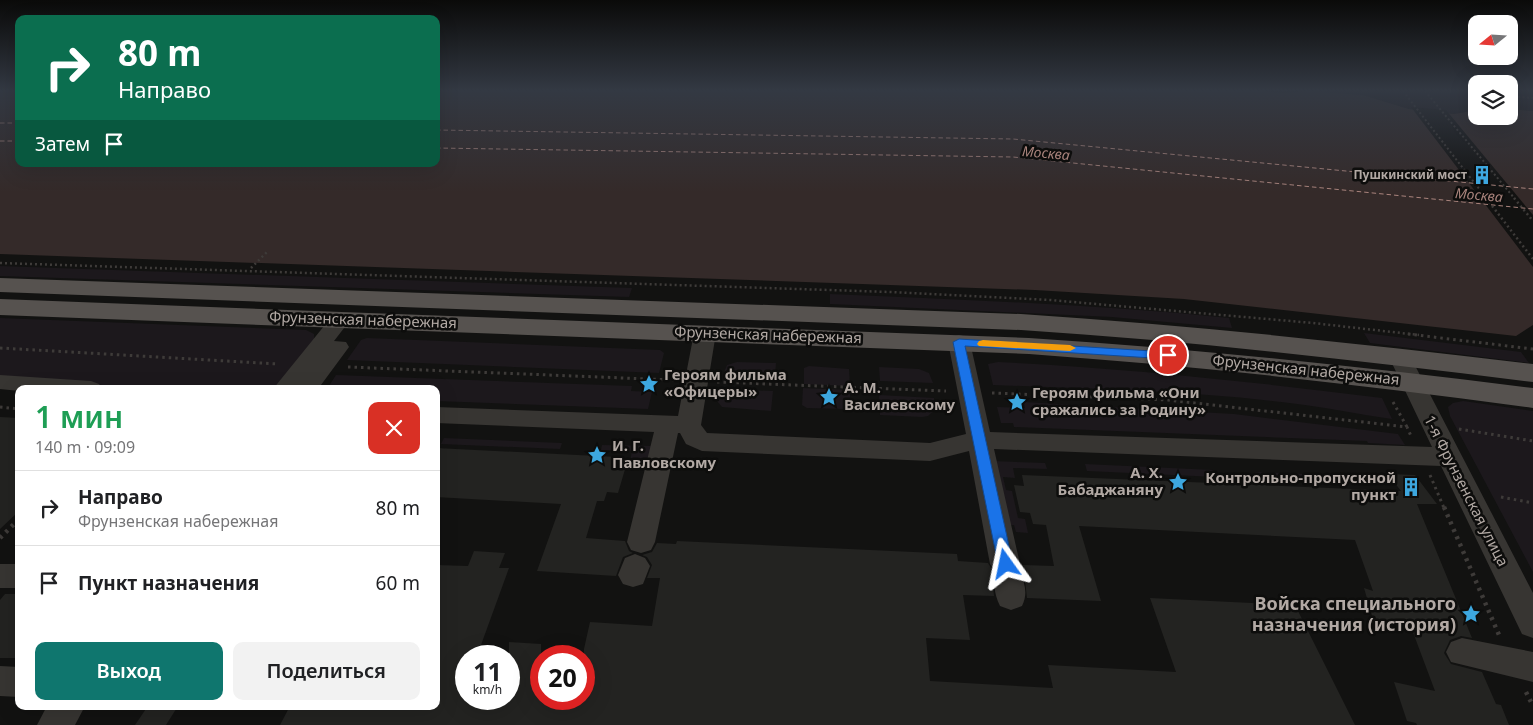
<!DOCTYPE html>
<html lang="ru">
<head>
<meta charset="utf-8">
<style>
  body { margin:0; font-family:"Noto Sans",sans-serif; background:#f2f2f2; color:#202124; height:100vh; display:flex; flex-direction:column; font-size:19px; white-space:nowrap }
  * { box-sizing:border-box; margin:0 }
  p { font-size:16px; color:#757577 }
  .icon { flex:none; width:28px; height:28px; fill:none; stroke:currentColor; stroke-width:2; stroke-linecap:round; stroke-linejoin:round }
  .map { position:relative; flex:1; overflow:hidden }
  .sheet { position:absolute; left:15px; top:385px; width:425px; height:325px; display:flex; flex-direction:column; background:#fff; border-radius:10px; box-shadow:0 5px 20px #0002 }
  .sheet>* { flex:none }
  .top-card { position:absolute; left:15px; top:15px; width:425px; height:152px; border-radius:10px; box-shadow:0 5px 20px #0002; background:#0b6e4f; color:#fff; overflow:hidden }
  .needle { width:32px; rotate:252deg }
  .buttons { position:absolute; left:1468px; top:15px; display:grid; gap:10px }
  .buttons a { display:grid; place-items:center; width:50px; height:50px; border-radius:10px; background:#fff; box-shadow:0 5px 20px #0002; font-size:25px }
  .speed { position:absolute; left:455px; top:645px; display:flex; gap:10px; font-size:25px; font-weight:700; text-align:center }
  .speed>* { display:grid; place-content:center; width:65px; height:65px; border-radius:50%; background:#fff; box-shadow:0 5px 20px #0002; line-height:1 }
  .speed small { font-size:12px; font-weight:400 }
  .speed .limit { border:8px solid #d22; background:#fff; color:#111 }
  .pin { position:absolute; display:grid; place-items:center; width:42px; height:42px; color:#fff; margin:-21px; border:2px solid #fff; border-radius:50%; box-shadow:0 1px 5px #0007 }
  .me { position:absolute; width:55px; margin:-28px; rotate:348deg; stroke-linejoin:round; filter:drop-shadow(0 0 4px #0008) }
  .turn { display:flex; align-items:center; gap:18px; height:105px; padding:0 20px; font-size:22px }
  .turn .icon { width:65px; height:65px; stroke-width:2.5 }
  .turn b { display:block; font-size:35px; line-height:42px }
  .then { display:flex; align-items:center; height:48px; padding:0 20px; background:#0003; gap:10px; font-size:19px }
  .round { display:grid; place-items:center; flex:none; width:52px; height:52px; border-radius:10px; background:#f2f2f2 }
  .head { display:flex; align-items:center; justify-content:space-between; height:85px; padding:0 20px }
  h1 { font-size:30px; font-weight:600; line-height:38px; color:#1e9e55 }
  .primary-button { display:flex; gap:10px; margin-top:auto; padding:10px 20px }
  .primary-button a { flex:1; height:58px; border-radius:10px; background:#0f766e; color:#fff; font-size:20px; font-weight:600; line-height:58px; text-align:center }
  .primary-button a+a { background:#f2f2f2; color:#202124 }
  ul { padding:0; list-style:none }
  li { display:flex; align-items:center; gap:15px; height:75px; padding:0 20px; border-top:1px solid #e0e0e0 }
  li div { flex:1 }
  li b { display:block; font-size:19px }
  li em { font-style:normal }
  .map>svg:first-child { display:block }
  .green { fill:#1c181c }
  .water { fill:#342a29 }
  .pier { fill:#121211 }
  .lines { fill:none; stroke-linecap:round; stroke-linejoin:round }
  .ferry { stroke:#aa847d; stroke-width:1; stroke-dasharray:4.5 3; stroke-linecap:butt }
  .building { fill:#232321 }
  .path-far3 { stroke:#3e3b39; stroke-width:2; stroke-dasharray:2 2.5; stroke-linecap:butt }
  .path-far2 { stroke:#3e3b39; stroke-width:2.5; stroke-dasharray:2 3; stroke-linecap:butt }
  .path-far1 { stroke:#3e3b39; stroke-width:3; stroke-dasharray:2.5 4; stroke-linecap:butt }
  .path { stroke:#3e3b39; stroke-width:4.5; stroke-dasharray:3 5; stroke-linecap:butt }
  .minor { fill:#373532; fill-rule:evenodd }
  .major { fill:#56524f; fill-rule:evenodd }
  .route { fill:#1a73e8; stroke:#114b97 }
  .slow { fill:#f59e0b }
  .labels { text-anchor:middle; stroke-width:5; stroke-linejoin:round; paint-order:stroke }
  .far-poi-label { font-size:12px; font-weight:bold; fill:#b2a9a4; stroke:#0d0d0c; text-anchor:end }
  .far-water-label { font-size:14px; font-style:italic; fill:#aa847d; stroke:#0d0d0c }
  .street-label { font-size:15px; fill:#b2a9a4; stroke:#0d0d0c }
  .poi-label { font-size:15px; font-weight:bold; fill:#b2a9a4; stroke:#0d0d0c; text-anchor:start }
  .near-poi-label { font-size:18px; font-weight:bold; fill:#b2a9a4; stroke:#0d0d0c; text-anchor:end }
</style>
</head>
<body>
<div class="map">
<svg width="1533" height="725" viewBox="0 0 1533 725">
  <rect width="100%" height="100%" fill="#121211"/>
  <g class="green">
    <polygon points="1309,91 1476,91 1476,110 1454,114 1409,109 1363,95"/>
    <polygon points="1509,91 1533,91 1533,111 1509,109"/>
    <polygon points="0,266 632,288 629,297 0,276"/>
    <path d="M830,294c133,6 266,10 399,24l3,10 -120,-11 -282,-13z"/>
    <polygon points="0,318 306,330 314,334 314,340 280,384 273,389 160,389 0,378"/>
    <polygon points="1364,333 1521,352 1529,363 1370,343"/>
    <polygon points="367,338 660,350 664,353 659,373 347,360 361,340"/>
    <polygon points="737,362 776,363 775,377 723,375 727,365"/>
    <path d="M998,362c129,6 256,20 384,36l10,21c-29,-4 -58,-10 -87,-14 -103,-14 -208,-16 -312,-20l-5,-21z"/>
    <polygon points="809,366 849,369 850,386 804,384 804,368"/>
    <polygon points="879,367 919,369 929,373 933,383 880,381"/>
    <polygon points="336,375 632,386 631,391 652,392 648,409 436,401 436,389 327,389"/>
    <polygon points="803,388 850,390 850,406 846,409 807,408 802,405"/>
    <polygon points="719,389 773,391 771,411 722,407 717,401"/>
    <polygon points="879,395 934,398 935,409 928,416 922,417 880,415"/>
    <polygon points="1463,401 1533,411 1533,572 1450,416 1448,407 1453,403"/>
    <polygon points="1024,402 1234,414 1398,434 1405,445 1368,443 1367,441 1014,427 1013,423 1001,423 997,407 1025,408"/>
    <polygon points="444,438 562,443 560,449 441,444"/>
    <polygon points="602,445 653,446 650,462 630,461 632,451 601,450"/>
    <polygon points="992,461 1045,463 1047,469 1013,468 1015,478 1003,477 1006,490 1012,491 1018,518 1025,519 1028,533 1016,532 1014,525 1006,525"/>
    <polygon points="1085,464 1213,470 1216,477 1087,471"/>
    <polygon points="1255,472 1355,476 1371,483 1259,478"/>
  </g>
  <polygon class="water" points="0,91 19,91 19,164 436,164 436,91 1258,91 1283,93 1309,91 1363,95 1409,109 1454,114 1476,110 1476,116 1509,116 1509,109 1533,111 1533,325 1516,336 1184,299 1035,290 0,254"/>
  <polygon class="pier" points="1411,107 1446,110 1533,215 1533,267"/>
  <g class="lines">
    <g class="ferry">
      <polyline points="0,123 19,123"/>
      <polyline points="436,130 1013,139 1533,189"/>
      <polyline points="0,141 19,141"/>
      <polyline points="436,148 1013,157 1533,209"/>
    </g>
  </g>
  <g class="building">
    <polygon points="0,417 19,418 19,511 0,529"/>
    <polygon points="436,448 617,457 614,465 626,466 618,493 607,492 604,501 597,501 586,538 625,541 629,551 633,553 623,557 616,576 537,571 561,504 436,497"/>
    <polygon points="1388,474 1415,475 1437,504 1417,504 1472,638 1461,636 1450,640 1444,653 1451,664 1482,672 1496,704 1501,705 1509,725 1417,725 1416,723 1407,721 1394,682 1435,691 1411,627 1373,619 1364,588 1373,591 1355,540 1079,526 1101,601 1027,598 1025,580 1022,571 1019,570 1022,565 1054,566 1046,525 1033,524 1030,513 1020,512 1014,485 1024,486 1022,475 1401,491"/>
    <polygon points="677,541 957,554 958,561 988,563 995,574 993,586 994,596 963,595 970,640 926,638 930,681 1053,688 1048,665 1176,672 1150,598 1295,605 1355,725 280,725 290,706 436,706 436,565 468,566 474,551 505,553 499,568 509,568 477,656 466,656 466,699 509,699 509,642 541,644 541,699 584,699 584,649 590,622 652,626 660,578 647,578 652,565 647,557 642,555 652,552 657,543 676,544"/>
    <polygon points="5,594 19,594 19,658 0,658 0,600"/>
    <polygon points="148,706 178,706 166,725 135,725"/>
  </g>
  <g class="lines">
    <g class="path-far3">
      <polyline points="1403,91 1487,199"/>
      <polyline points="1425,91 1515,199"/>
      <polyline points="1509,96 1533,98"/>
    </g>
    <g class="path-far2">
      <polyline points="1486,198 1533,259"/>
      <polyline points="1514,198 1533,221"/>
      <polyline points="0,263 890,292 1050,300 1313,323 1419,335"/>
      <polyline points="251,268 268,251"/>
    </g>
    <g class="path-far1">
      <polyline points="1408,334 1533,349"/>
      <polyline points="0,348 279,364"/>
      <polyline points="348,367 674,380"/>
      <polyline points="717,382 946,391"/>
      <polyline points="992,393 1168,400 1407,427 1411,436"/>
      <polyline points="1393,402 1407,427"/>
      <polyline points="0,407 19,409"/>
      <polyline points="1459,429 1533,441"/>
      <polyline points="1430,475 1444,508"/>
      <polyline points="1501,497 1533,503"/>
    </g>
    <g class="path">
      <polyline points="1444,507 1499,635"/>
      <polyline points="0,538 19,519"/>
      <polyline points="1526,692 1533,706"/>
    </g>
    <g class="minor">
      <polygon points="340,313 347,315 351,319 334,341 346,342 349,347 318,389 273,389 333,315"/>
      <path d="M705,327l8,1 3,5 -15,92 6,8 223,10 36,-9 -18,-92 3,-5 8,-2 8,2 3,5 20,90 442,15 -43,-90 3,-5 8,-2 8,2 125,241v45l-11,-4 -81,-168 -447,-17 26,115 -4,7 4,1c5,12 8,22 2,34l-11,4 -11,-4c-5,-11 -8,-21 -2,-33l-3,-1 -5,-8 -21,-113 -39,10 -228,-10 -16,-7 -6,-11h-2l-23,109 -4,8 -10,3 -10,-3 -4,-8 27,-110 -218,-9v-16l242,9 16,-83 3,-5z"/>
      <polygon points="0,375 91,381 99,384 103,389 19,389 19,391 0,389"/>
      <polygon points="635,554 645,558 650,566 643,584 633,587 623,584 618,575 625,558"/>
      <rect x="0" y="564" width="19" height="24"/>
      <polygon points="1462,638 1533,652 1533,682 1451,662 1446,652 1451,642"/>
      <polygon points="0,666 19,667 19,697 0,696"/>
      <polygon points="47,706 85,706 75,725 37,725"/>
    </g>
    <g class="major">
      <path d="M0,278l1021,36c171,11 342,30 512,50v18c-170,-21 -341,-41 -512,-52l-1021,-38z"/>
      <path d="M0,299l1029,39c169,11 336,29 504,50v20c-168,-23 -335,-42 -504,-54l-1029,-39z"/>
    </g>
  </g>
  <linearGradient id="sky" x2="0" y2="1"><stop stop-color="#0a0a09"/><stop offset="0.47" stop-color="#333943"/><stop offset="1" stop-color="#333943" stop-opacity="0"/></linearGradient>
  <rect width="1533" height="192" fill="url(#sky)"/>
  <polygon class="route" points="959,339 1168,352 1174,355 1168,359 965,346 1013,564 1011,568 1006,570 1000,568 998,564 953,342"/>
  <polygon class="slow" points="983,340 1070,345 1076,348 1070,351 979,346 977,344 979,341"/>
  <defs>
    <g id="building-bare" transform="scale(1.5)"><path d="M-4-6H4V6H1V3H-1V6H-4ZM-2.5-4.3h1.7v1.8h-1.7ZM.8-4.3h1.7v1.8H.8ZM-2.5-1h1.7V.8h-1.7ZM.8-1h1.7V.8H.8Z" fill="#3da7df" stroke="#0d0d0c" stroke-width="2.5" paint-order="stroke"/></g>
    <g id="sight-bare" transform="scale(1.5)"><path d="M0-6L1.8-2.2L6-1.7L2.9 1.2L3.7 5.4L0 3.3L-3.7 5.4L-2.9 1.2L-6-1.7L-1.8-2.2Z" fill="#3da7df" stroke="#0d0d0c" stroke-width="2.5" paint-order="stroke"/></g>
  </defs>
  <g fill-rule="evenodd">
    <use href="#building-bare" x="1482" y="175"/>
    <use href="#sight-bare" x="649" y="384"/>
    <use href="#sight-bare" x="829" y="397"/>
    <use href="#sight-bare" x="1017" y="402"/>
    <use href="#sight-bare" x="597" y="455"/>
    <use href="#sight-bare" x="1178" y="482"/>
    <use href="#building-bare" x="1411" y="487"/>
    <use href="#sight-bare" x="1471" y="614"/>
  </g>
  <g class="labels">
    <g class="far-poi-label">
      <text x="1467" y="179">Пушкинский мост</text>
    </g>
    <g class="far-water-label">
      <text transform="translate(1046 153) rotate(5)" y="5">Москва</text>
      <text transform="translate(1479 195) rotate(5)" y="5">Москва</text>
    </g>
    <g class="street-label">
      <text transform="translate(363 320) rotate(2)" y="5">Фрунзенская набережная</text>
      <text transform="translate(768 335) rotate(2)" y="5">Фрунзенская набережная</text>
      <text transform="translate(1306 370) rotate(6)" y="5">Фрунзенская набережная</text>
      <text transform="translate(1466 491) rotate(63)" y="5">1-я Фрунзенская улица</text>
    </g>
    <g class="poi-label">
      <text x="664" y="380">Героям фильма<tspan x="664" dy="17">«Офицеры»</tspan></text>
      <text x="844" y="393">А. М.<tspan x="844" dy="17">Василевскому</tspan></text>
      <text x="1032" y="398">Героям фильма «Они<tspan x="1032" dy="17">сражались за Родину»</tspan></text>
      <text x="612" y="451">И. Г.<tspan x="612" dy="17">Павловскому</tspan></text>
      <text x="1163" y="478" text-anchor="end">А. Х.<tspan x="1163" dy="17">Бабаджаняну</tspan></text>
      <text x="1396" y="483" text-anchor="end">Контрольно-пропускной<tspan x="1396" dy="17">пункт</tspan></text>
    </g>
    <g class="near-poi-label">
      <text x="1456" y="610">Войска специального<tspan x="1456" dy="21">назначения (история)</tspan></text>
    </g>
  </g>
</svg>
<div class="buttons">
<a><svg class="needle" viewBox="-14 -14 28 28"><path d="M0-13l5 13h-10z" fill="#e53935"/><path d="M0 13l5-13h-10z" fill="#757577"/></svg></a>
<a><svg class="icon" aria-label="layers" viewBox="0 0 24 24"><path d="M12 4l9 5-9 5-9-5zM3 14l9 5 9-5"/></svg></a>
</div>
<div class="speed"><div>11<small>km/h</small></div><div class="limit">20</div></div>
<div class="pin" style="left:1168px;top:355px;background:#d93025"><svg class="icon" aria-label="arrive" viewBox="0 0 24 24"><path d="M6 21V4h12l-3 4 3 4H6"/></svg></div>
<svg class="me" style="left:1006px;top:564px" viewBox="-20 -20 40 40"><path d="M0-17L14 15 0 8-14 15z" fill="#1a73e8" stroke="#fff" stroke-width="4"/></svg>
<div class="top-card">
<div class="turn"><svg class="icon" aria-label="right" viewBox="0 0 24 24"><path d="M7 20v-9h11M14 6l5 5-5 5"/></svg><div><b>80 m</b>Направо</div></div>
<div class="then">Затем<svg class="icon" aria-label="arrive" viewBox="0 0 24 24"><path d="M6 21V4h12l-3 4 3 4H6"/></svg></div>
</div>
<section class="sheet">
<div class="head"><div><h1>1 мин</h1><p>140 m · 09:09</p></div><a class="round" style="background:#d93025;color:#fff"><svg class="icon" aria-label="close" viewBox="0 0 24 24"><path d="M6 6l12 12M18 6L6 18"/></svg></a></div>
<ul>
<li><svg class="icon" aria-label="right" viewBox="0 0 24 24"><path d="M7 20v-9h11M14 6l5 5-5 5"/></svg><div><b>Направо</b><p>Фрунзенская набережная</p></div><em>80 m</em></li>
<li><svg class="icon" aria-label="arrive" viewBox="0 0 24 24"><path d="M6 21V4h12l-3 4 3 4H6"/></svg><div><b>Пункт назначения</b></div><em>60 m</em></li>
</ul>
<div class="primary-button"><a>Выход</a><a>Поделиться</a></div>
</section>
</div>
</body>
</html>
